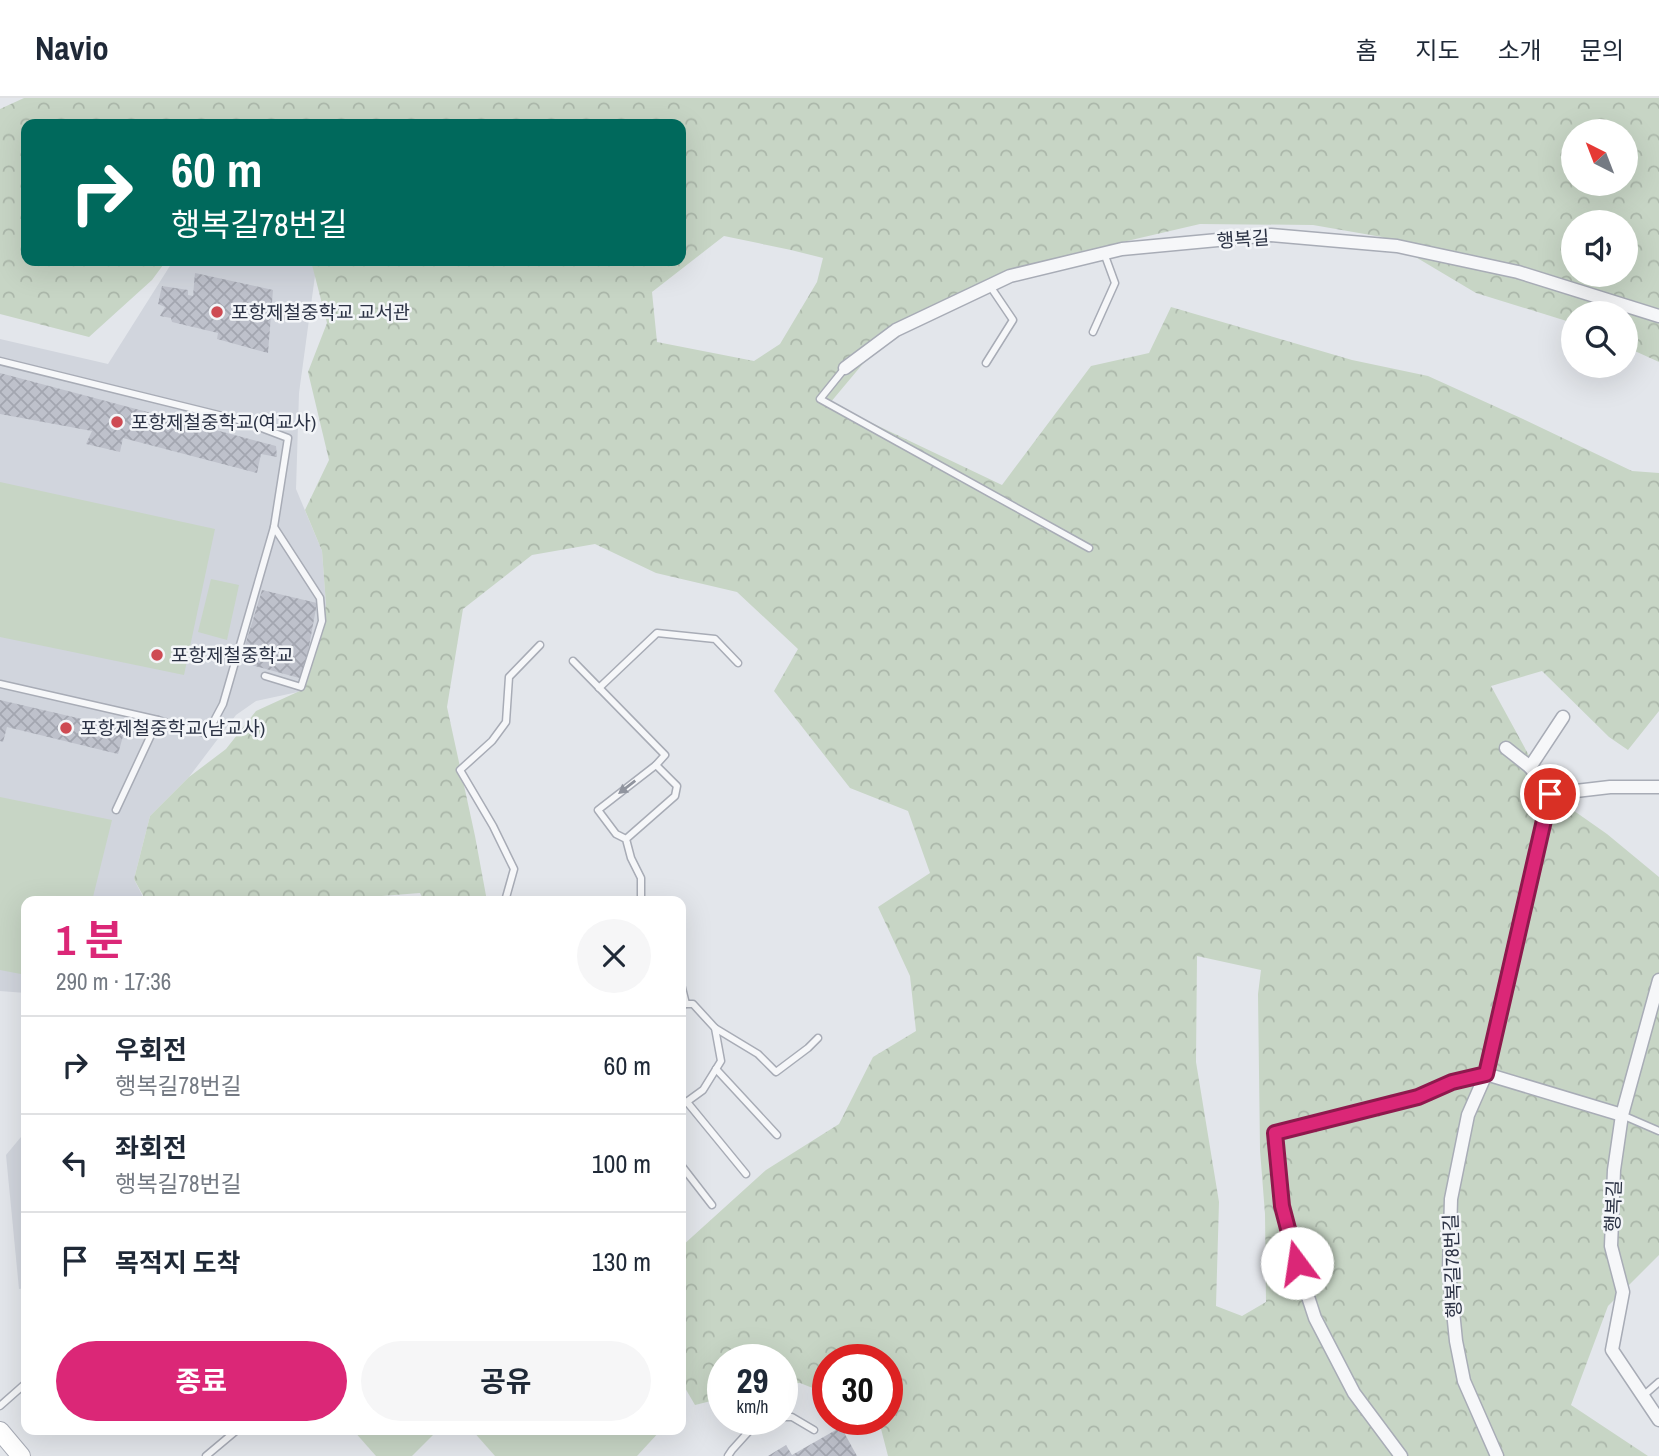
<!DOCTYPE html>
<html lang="ko">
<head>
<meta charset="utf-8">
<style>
  body { margin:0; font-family:"Archivo Narrow","Noto Sans KR",sans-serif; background:#f6f6f7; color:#1f2937; height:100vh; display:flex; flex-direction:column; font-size:26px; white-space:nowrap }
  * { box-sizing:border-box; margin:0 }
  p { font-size:23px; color:#747a83 }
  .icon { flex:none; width:38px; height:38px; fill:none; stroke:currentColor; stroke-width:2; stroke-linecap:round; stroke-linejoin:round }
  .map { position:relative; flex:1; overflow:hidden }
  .side { position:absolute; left:21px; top:798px; width:665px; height:539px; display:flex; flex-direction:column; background:#fff; border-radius:14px; box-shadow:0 7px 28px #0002 }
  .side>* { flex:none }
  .hud { position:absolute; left:21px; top:21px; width:665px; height:147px; border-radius:14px; box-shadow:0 7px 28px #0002; background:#00695c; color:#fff; overflow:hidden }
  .needle { width:46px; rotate:318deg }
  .fabs { position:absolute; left:1561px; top:21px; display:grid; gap:14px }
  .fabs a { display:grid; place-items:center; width:77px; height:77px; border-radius:50%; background:#fff; box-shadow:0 7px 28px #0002; font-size:35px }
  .speed { position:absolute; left:707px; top:1246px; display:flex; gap:14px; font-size:35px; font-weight:700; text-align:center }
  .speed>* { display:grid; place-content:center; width:91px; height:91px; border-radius:50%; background:#fff; box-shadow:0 7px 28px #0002; line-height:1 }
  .speed small { font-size:18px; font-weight:400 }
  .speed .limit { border:10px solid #d22; background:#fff; color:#111 }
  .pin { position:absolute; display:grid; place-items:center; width:60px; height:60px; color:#fff; margin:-30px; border:4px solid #fff; border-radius:50%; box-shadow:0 2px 7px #0007 }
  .me { position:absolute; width:77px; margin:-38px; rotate:346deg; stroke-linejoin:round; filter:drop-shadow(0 0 5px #0008) }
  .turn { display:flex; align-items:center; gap:24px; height:147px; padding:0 35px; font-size:32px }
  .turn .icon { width:91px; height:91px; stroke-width:2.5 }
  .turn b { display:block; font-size:49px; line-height:60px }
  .round { display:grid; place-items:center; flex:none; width:74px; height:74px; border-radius:37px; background:#f6f6f7 }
  .head { display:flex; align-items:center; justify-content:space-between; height:119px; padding:0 35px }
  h1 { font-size:42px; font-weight:700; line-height:52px; color:#db2777 }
  .action { display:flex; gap:14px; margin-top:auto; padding:14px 35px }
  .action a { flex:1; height:80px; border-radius:42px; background:#db2777; color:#fff; font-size:28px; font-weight:700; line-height:80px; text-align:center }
  .action a+a { background:#f6f6f7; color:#1f2937 }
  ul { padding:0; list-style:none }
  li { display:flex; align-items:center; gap:21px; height:98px; padding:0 35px; border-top:2px solid #e0e1e3 }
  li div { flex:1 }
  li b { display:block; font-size:26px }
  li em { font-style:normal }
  header { display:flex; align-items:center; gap:42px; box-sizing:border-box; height:98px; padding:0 35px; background:#fff; border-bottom:2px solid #e0e1e3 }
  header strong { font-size:33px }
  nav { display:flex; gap:38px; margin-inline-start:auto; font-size:24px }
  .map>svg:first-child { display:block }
  .built { fill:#d1d5dd }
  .green { fill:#c7d5c5 }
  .forest { fill:url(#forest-crowns); fill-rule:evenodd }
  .building { fill:url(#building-cross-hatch) }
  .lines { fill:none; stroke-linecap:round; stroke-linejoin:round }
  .service-casing { stroke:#a8acb6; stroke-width:9 }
  .minor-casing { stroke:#a8acb6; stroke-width:15 }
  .secondary-casing { stroke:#a8acb6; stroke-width:20 }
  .service { stroke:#f6f7f9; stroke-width:6 }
  .minor { stroke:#f6f7f9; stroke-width:12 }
  .secondary { stroke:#fff; stroke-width:18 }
  .oneway { fill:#90949e }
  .route-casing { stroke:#8e194d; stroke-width:18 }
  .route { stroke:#db2777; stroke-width:12 }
  .poi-dot { fill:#ce4b53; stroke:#f3f5f8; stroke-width:2.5 }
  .labels { text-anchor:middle; stroke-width:5; stroke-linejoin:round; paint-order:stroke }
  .street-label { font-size:19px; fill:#2b3244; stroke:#f3f5f8 }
  .poi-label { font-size:19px; fill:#2b3244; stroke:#f3f5f8; text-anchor:start }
</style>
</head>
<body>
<header>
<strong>Navio</strong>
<nav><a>홈</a><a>지도</a><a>소개</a><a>문의</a></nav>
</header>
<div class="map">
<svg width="1659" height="1358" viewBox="0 0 1659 1358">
  <defs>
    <pattern id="forest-crowns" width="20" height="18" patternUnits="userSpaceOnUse" patternTransform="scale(1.75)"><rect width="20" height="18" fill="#c7d5c5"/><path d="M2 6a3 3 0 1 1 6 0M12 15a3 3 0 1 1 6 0" fill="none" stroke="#abb7aa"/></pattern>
    <pattern id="building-cross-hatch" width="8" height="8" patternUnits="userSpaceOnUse" patternTransform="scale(1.75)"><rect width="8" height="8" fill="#bec1cb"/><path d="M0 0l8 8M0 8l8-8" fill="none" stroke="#a3a6b0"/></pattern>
  </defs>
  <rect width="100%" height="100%" fill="#e3e6eb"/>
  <g class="built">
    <polygon points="173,163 317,163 299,295 296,391 322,453 326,507 304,591 298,594 256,603 236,617 189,679 150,718 134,781 145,803 26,803 26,895 0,893 0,241 108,266"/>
    <polygon points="26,1033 26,1190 19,1191 6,1057"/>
  </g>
  <g class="green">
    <polygon points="0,384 215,431 184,577 0,539"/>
    <polygon points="211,481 239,487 227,542 198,534"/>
    <polygon points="0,699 112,722 92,803 26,803 26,877 0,872"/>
    <polygon points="353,1332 438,1332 412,1358 376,1358"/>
    <polygon points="472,1332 661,1332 637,1358 495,1358"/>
  </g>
  <path class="forest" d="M24,0h1635v264l-33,-15v-34h-53v10l-97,-30 -94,-56 -69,-12 -113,-1 -129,30 -66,20 -108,49 -67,80 172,82 89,-119 58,-13 22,-46 181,53 76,16 95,43 109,52 27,2v238l-4,5 -27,34 -19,-13 -67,-66 -51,15 59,108 57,40 52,43v378l-51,51 -37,99 77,51h-760l-8,-31 -8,-6h15v-59h-59v34l-28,-11 -18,1v-24h-59v38l-28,7 -14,-24 1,-135 84,-76 73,-46 34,-67 43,-26 -6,-55 -32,-69 52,-34 -22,-62 -58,-23 -76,-97 24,-42 -61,-57 -81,-19 -61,-29 -63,11 -69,54 -16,98 28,129 12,65h-63l-4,-8 -102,8h-172l-12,-22 16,-63 39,-39 37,-28 30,-38 48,-22 22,-84 -4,-54 -17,-41 24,-50 -21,-88 19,-49 -16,-62h370v-137h-655v137h140l-14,19 -63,57 -89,-23v-205zM1573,33h53v53h-53zM1573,124h53v53h-53zM724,138l67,14 32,8 -6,24 -37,62 -26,17 -97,-19 -5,-50zM1197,858l64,14 -3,24 2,156 5,64 1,88 -24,14 -26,-10 3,-104 -23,-140z"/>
  <g class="building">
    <polygon points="195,175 273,192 268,255 217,241 218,235 172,224 171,220 160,218 165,209 158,206 162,188 188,192 188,197 193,198"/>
    <polygon points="0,275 276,348 277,359 261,356 257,375 123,340 120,354 86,346 92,333 0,316"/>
    <polygon points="262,492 317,505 303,581 240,564"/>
    <polygon points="0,602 125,631 118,656 7,629 3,644 0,643"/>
    <polygon points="841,1329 857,1358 768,1358 786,1347 792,1357"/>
  </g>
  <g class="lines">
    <g class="service-casing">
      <g id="service">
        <polyline points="1093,234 1115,185 1104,155"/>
        <polyline points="0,263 243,323 288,340 274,429 223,606 207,636 158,622"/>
        <polyline points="986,265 1013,222 990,188"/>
        <polyline points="845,270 820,301 1089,450"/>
        <polyline points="573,563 665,657 656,667"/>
        <polyline points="265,578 301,589 322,523 320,500 274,429"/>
        <polyline points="0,586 158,622 116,712"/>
        <polyline points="599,590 657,535 715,541 738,565"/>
        <polyline points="626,741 675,698 677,688 656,667 598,712 616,736 626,741 631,760 641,780 641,803"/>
        <polyline points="505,803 514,771 493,728 460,672 492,643 506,624 509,579 540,547"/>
        <polyline points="681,886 686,906"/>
        <polyline points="681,906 693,906 715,930 721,963 703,992 681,1008"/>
        <polyline points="715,930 758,956 776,974 808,950 818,940"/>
        <polyline points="716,971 777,1037"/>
        <polyline points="687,1004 746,1076"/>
        <polyline points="1622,1017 1659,1033"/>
        <polyline points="681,1067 712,1107"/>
        <polyline points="1643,1298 1659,1284"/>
        <polyline points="0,1308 26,1285"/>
        <polyline points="782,1319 792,1319 814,1332"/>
        <polyline points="206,1358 237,1332"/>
        <polyline points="728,1358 732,1352 760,1321"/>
      </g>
    </g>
    <g class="minor-casing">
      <g id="minor">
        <polyline points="845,270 896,232 1010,178 1122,151 1271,137 1397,148 1518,174 1659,218"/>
        <polyline points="1506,650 1530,669"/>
        <polyline points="1550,696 1610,689 1659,689"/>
        <polyline points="1550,696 1530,669 1563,619"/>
        <polyline points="1659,882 1622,1017 1614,1072 1611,1148 1623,1194 1612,1252 1659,1322"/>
        <polyline points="1401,1358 1354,1295 1315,1220 1297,1165 1282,1108 1275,1035 1418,999 1452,984 1486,976 1622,1017"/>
        <polyline points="1497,1358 1464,1283 1456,1243 1449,1173 1451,1101 1468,1017 1486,976 1550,696"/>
      </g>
    </g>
    <g class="secondary-casing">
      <polyline id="secondary" points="0,1333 21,1358"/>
    </g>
    <use href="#service" class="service"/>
    <use href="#minor" class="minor"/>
    <use href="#secondary" class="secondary"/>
  </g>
  <defs><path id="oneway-solid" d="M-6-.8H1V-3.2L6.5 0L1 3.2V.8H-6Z" transform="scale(1.75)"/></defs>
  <use class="oneway" href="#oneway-solid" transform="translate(627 689) rotate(142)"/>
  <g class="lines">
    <g class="route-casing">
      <polyline id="route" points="1297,1165 1282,1108 1275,1035 1418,999 1452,984 1486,976 1550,696"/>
    </g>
    <use href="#route" class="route"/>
  </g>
  <g class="poi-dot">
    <circle cx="217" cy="214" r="7"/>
    <circle cx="117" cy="324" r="7"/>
    <circle cx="157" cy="557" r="7"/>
    <circle cx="66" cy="630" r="7"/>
  </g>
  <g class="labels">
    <g class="street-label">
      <text transform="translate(1243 141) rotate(-4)" y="7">행복길</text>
      <text transform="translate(1613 1108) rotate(-88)" y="7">행복길</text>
      <text transform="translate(1452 1168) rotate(-92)" y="7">행복길78번길</text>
    </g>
    <g class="poi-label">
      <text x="231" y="221">포항제철중학교 교서관</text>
      <text x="131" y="331">포항제철중학교(여교사)</text>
      <text x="171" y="564">포항제철중학교</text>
      <text x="80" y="637">포항제철중학교(남교사)</text>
    </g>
  </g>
</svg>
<div class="fabs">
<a><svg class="needle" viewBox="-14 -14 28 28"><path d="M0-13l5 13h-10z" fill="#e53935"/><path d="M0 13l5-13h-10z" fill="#747a83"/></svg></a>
<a><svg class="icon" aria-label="sound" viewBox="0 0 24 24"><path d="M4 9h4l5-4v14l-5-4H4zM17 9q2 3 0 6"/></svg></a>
<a><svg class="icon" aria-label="search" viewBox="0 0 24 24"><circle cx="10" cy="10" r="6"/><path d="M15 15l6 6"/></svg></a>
</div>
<div class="speed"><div>29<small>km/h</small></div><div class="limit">30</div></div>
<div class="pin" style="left:1550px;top:696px;background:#d93025"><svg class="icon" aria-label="arrive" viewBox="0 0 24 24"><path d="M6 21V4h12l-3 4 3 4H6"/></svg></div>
<svg class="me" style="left:1297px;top:1165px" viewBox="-20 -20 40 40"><circle r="19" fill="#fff"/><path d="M0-13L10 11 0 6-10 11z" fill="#db2777"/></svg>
<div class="hud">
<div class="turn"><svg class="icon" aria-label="right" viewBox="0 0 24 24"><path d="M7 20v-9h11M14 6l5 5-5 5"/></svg><div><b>60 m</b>행복길78번길</div></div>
</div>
<section class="side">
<div class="head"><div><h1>1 분</h1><p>290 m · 17:36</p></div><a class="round"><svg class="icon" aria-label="close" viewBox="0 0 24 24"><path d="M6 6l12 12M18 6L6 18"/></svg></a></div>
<ul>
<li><svg class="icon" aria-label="right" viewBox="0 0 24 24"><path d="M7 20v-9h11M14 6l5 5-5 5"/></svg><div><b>우회전</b><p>행복길78번길</p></div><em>60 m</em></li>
<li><svg class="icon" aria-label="left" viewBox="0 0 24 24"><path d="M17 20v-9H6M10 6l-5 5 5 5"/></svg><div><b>좌회전</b><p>행복길78번길</p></div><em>100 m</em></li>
<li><svg class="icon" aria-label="arrive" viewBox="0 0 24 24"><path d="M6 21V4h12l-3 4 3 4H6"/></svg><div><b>목적지 도착</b></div><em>130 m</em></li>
</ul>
<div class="action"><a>종료</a><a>공유</a></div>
</section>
</div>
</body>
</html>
